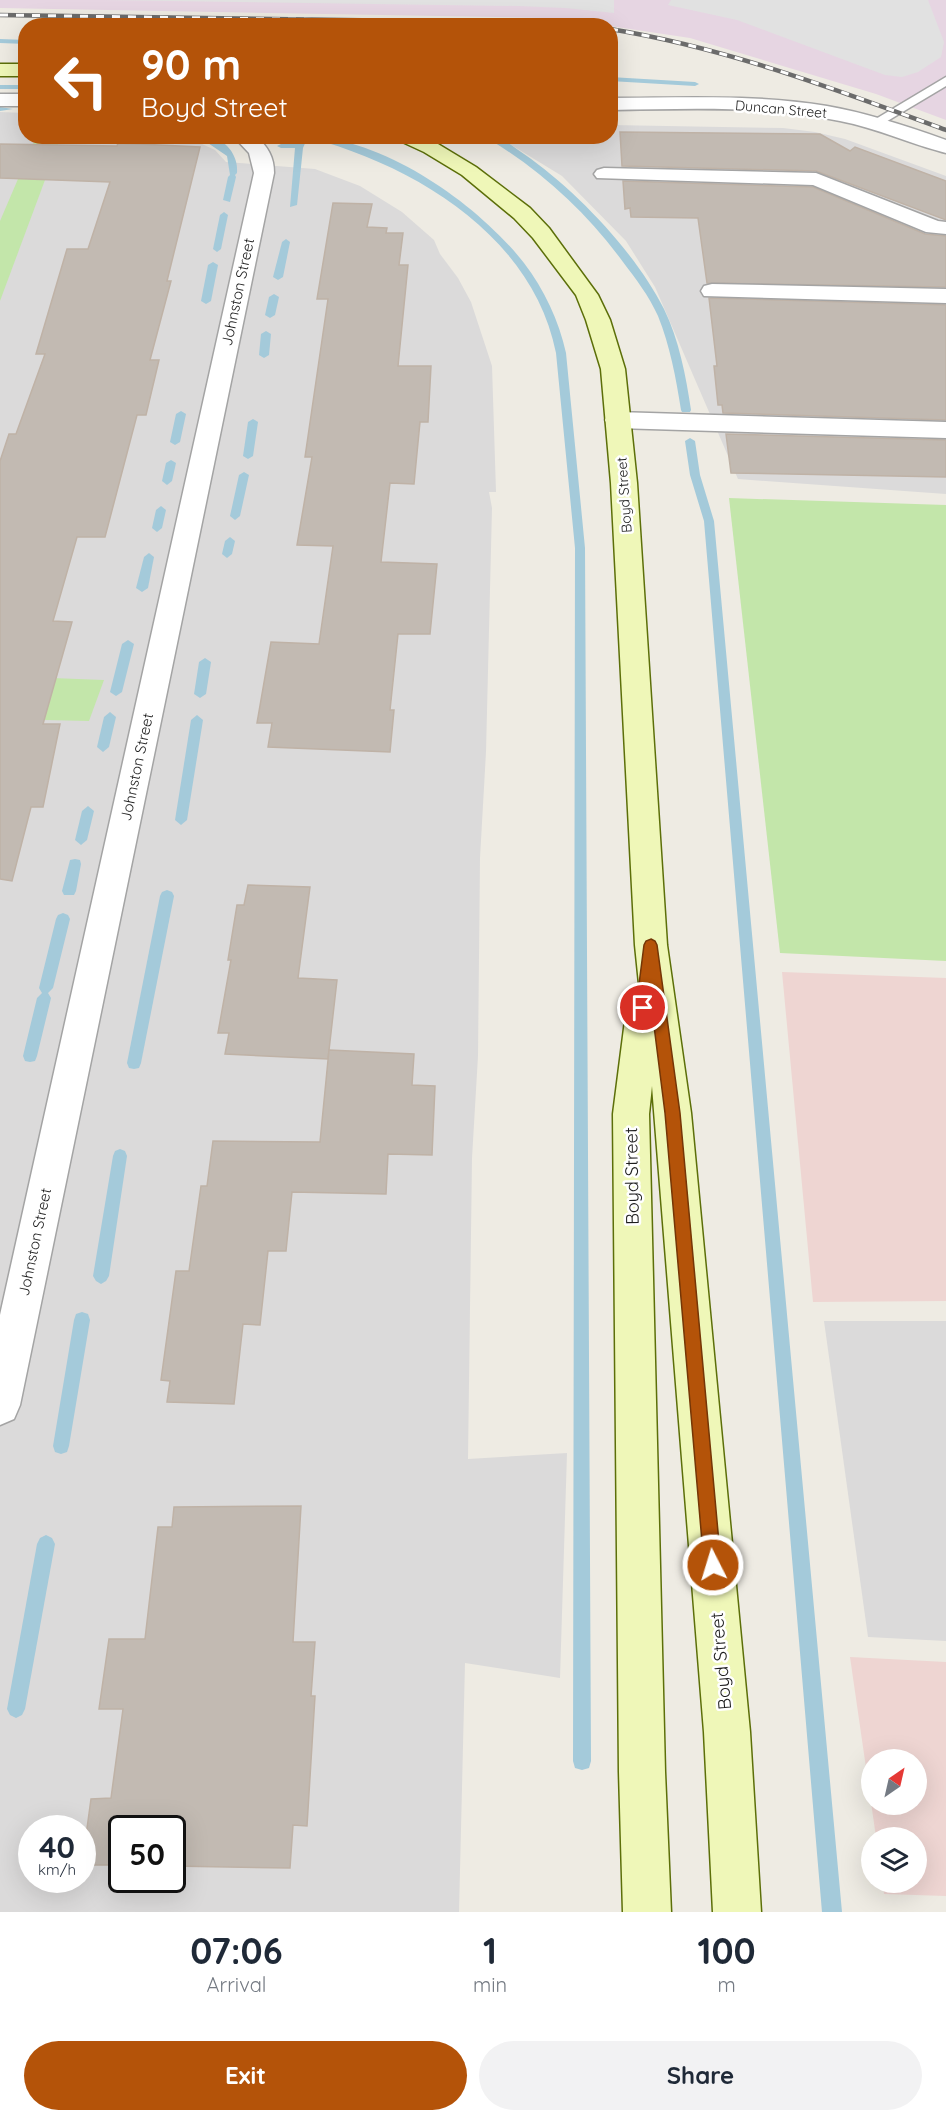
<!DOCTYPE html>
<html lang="en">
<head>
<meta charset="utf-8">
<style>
  body { margin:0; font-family:Quicksand,sans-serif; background:#f2f2f3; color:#1f2937; height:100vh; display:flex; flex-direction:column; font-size:22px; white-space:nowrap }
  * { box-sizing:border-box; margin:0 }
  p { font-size:20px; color:#747a83 }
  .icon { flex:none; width:33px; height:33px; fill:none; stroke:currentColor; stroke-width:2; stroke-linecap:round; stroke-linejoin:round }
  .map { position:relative; height:1912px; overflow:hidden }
  .sheet { display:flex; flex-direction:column; background:#fff; flex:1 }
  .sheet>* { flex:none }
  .banner { position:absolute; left:18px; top:18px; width:600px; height:126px; border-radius:24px; box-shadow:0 6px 24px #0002; background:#b45309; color:#fff; overflow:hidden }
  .needle { width:39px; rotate:34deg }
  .buttons { position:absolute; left:861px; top:1749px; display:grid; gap:12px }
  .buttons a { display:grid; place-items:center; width:66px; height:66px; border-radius:50%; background:#fff; box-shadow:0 6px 24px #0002; font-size:30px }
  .speed { position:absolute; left:18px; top:1815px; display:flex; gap:12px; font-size:30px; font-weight:700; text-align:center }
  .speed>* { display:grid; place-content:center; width:78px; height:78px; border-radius:50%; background:#fff; box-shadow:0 6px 24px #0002; line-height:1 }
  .speed small { font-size:15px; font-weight:400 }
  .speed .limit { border:3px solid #111; border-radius:9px; background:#fff; color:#111 }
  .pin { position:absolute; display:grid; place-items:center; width:51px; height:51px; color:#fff; margin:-26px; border:3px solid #fff; border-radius:50%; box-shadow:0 2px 6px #0007 }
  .me { position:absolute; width:66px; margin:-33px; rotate:355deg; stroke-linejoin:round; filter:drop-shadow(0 0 4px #0008) }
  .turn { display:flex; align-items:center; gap:21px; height:126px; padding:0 24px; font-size:27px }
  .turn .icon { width:78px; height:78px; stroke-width:2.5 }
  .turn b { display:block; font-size:42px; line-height:51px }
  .eta { display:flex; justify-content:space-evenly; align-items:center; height:102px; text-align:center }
  .eta b { font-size:36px; font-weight:700; line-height:42px }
  .action { display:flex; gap:12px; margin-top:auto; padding:12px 24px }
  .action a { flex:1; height:69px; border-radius:36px; background:#b45309; color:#fff; font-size:24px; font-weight:700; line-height:69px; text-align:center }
  .action a+a { background:#f2f2f3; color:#1f2937 }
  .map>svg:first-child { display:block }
  .residential { fill:#dbdada; fill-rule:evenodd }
  .commercial { fill:#eed5d2; fill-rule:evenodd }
  .industrial { fill:#e6d5e2 }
  .grass { fill:#c3e6aa }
  .parking { fill:#e1e1e1 }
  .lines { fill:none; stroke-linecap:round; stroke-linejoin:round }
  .stream { fill:#a4cada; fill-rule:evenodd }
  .building { fill:#c2bab2; stroke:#bfb2a6; stroke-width:1.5 }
  .lane-casing { stroke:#a4a4a4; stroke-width:3 }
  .street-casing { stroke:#a4a4a4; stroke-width:3 }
  .secondary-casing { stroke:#5c6f09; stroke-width:3 }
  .lane { fill:#fff; fill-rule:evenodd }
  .street { fill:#fff; fill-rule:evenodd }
  .secondary { fill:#eff7b8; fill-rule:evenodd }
  .rail-casing { stroke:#6b6b6b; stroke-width:4.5 }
  .rail { stroke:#fff; stroke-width:3; stroke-dasharray:8; stroke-linecap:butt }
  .route { fill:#b45309; stroke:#753606; stroke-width:1.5 }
  .labels { text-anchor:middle; stroke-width:5; stroke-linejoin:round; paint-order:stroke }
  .far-street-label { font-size:14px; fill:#1d1d1d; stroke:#fff }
  .street-label { font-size:15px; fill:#1d1d1d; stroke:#fff }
  .near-street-label { font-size:18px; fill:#1d1d1d; stroke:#fff }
</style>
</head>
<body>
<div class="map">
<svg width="946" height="1912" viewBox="0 0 946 1912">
  <rect width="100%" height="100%" fill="#eeebe3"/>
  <g class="residential">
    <path d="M0,112l25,1 1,23 161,1 28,13 11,12 89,7 45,17 42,26 32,28 6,14 18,24 13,24 21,64 4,126h-7l3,16 -6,244 -6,106 -2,198 -6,102 -4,301 99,-6 -7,225 -95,-15 -6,249h-459zM32,1828h50v52h-50zM122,1828h50v52h-50z"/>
    <polygon points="611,125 783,128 815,132 845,139 946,176 946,494 738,479 655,287 626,241 562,176 498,137 610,136"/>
    <polygon points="824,1321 946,1321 946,1641 868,1637"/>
  </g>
  <g class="commercial">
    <polygon points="782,972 946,978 946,1301 813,1302"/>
    <path d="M850,1657l96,5v234l-62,-2 -1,-11 33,-1v-44l-40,-1zM872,1760h44v44h-44z"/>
  </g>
  <polygon class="industrial" points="0,0 946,0 946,120 876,94 690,38 610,26 545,18 0,8"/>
  <g class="grass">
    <polygon points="36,137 61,137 0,301 0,221"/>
    <polygon points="729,498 946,505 946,961 780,953"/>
    <polygon points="0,676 104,680 89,721 0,719"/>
  </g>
  <g class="parking">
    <polygon points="102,0 614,0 614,13 565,8 518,6"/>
    <polygon points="671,0 928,0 944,42 941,57 918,72 902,77 885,75 737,20 668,5"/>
  </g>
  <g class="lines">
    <g class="stream">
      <polygon points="0,39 26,40 26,44 0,43"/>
      <polygon points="610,77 695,82 699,84 695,86 610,81"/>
      <rect x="0" y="85" width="26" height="4"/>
      <polygon points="0,107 13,109 0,111"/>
      <path d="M302,136c79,0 174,66 222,127 20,26 35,58 42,90l19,195 6,1213 -2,7 -7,2 -7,-2 -2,-7 2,-1213 -19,-195c-23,-116 -139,-186 -245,-215l-5,3 -3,7 -6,57 -7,2 5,-59h-14l-4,-2 4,-2h16z"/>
      <path d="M205,137c19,-1 34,18 32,36l-2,2 1,2 -6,25 -7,-2 5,-23 2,-2 -3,-19 -22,-15z"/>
      <path d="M492,137c10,-1 23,11 32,17 52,36 111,98 140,155 15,31 22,67 27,101l-1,2h-8l-1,-2c-5,-32 -11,-64 -23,-94 -9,-20 -22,-37 -35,-54 -36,-49 -79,-89 -131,-121z"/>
      <polygon points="224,212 228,215 221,249 217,252 213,249 220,215"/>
      <polygon points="286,239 290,242 283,277 278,280 273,277 282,242"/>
      <polygon points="213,262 218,265 211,301 206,304 201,301 208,265"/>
      <polygon points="274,294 279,297 275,315 270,318 265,315 269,297"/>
      <polygon points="266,331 271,334 269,355 264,358 259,355 261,334"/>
      <polygon points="181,411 186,414 180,442 175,445 170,442 176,414"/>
      <polygon points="253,419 258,422 253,456 248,459 243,456 248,422"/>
      <polygon points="690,438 695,441 700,475 714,521 842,1912 822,1912 704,521 690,475 685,441"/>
      <polygon points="171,460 176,463 172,481 167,485 162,481 166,463"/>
      <polygon points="244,472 249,475 240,516 235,520 230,516 239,475"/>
      <polygon points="161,506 166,510 162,528 157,532 152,528 156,510"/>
      <polygon points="230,537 235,541 232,554 227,558 222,554 225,541"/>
      <polygon points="149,553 154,557 148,588 142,592 136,588 144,557"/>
      <polygon points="128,640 134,644 122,692 116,696 110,692 122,644"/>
      <polygon points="205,658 211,662 206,694 200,698 194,694 199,662"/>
      <polygon points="110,712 116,717 109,747 103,752 97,747 104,717"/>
      <polygon points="197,715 203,720 187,820 181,825 175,820 191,720"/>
      <polygon points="88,806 94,811 87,840 81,845 75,840 82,811"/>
      <polygon points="75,859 80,860 81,864 76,891 74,895 64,895 62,891 69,864 70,860"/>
      <polygon points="167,890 172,892 174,896 141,1063 139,1068 134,1069 129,1068 127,1063 160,896 162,892"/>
      <polygon points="63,913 68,915 70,919 53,988 48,993 51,998 37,1056 35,1061 30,1062 25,1061 23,1056 37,998 42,993 39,988 56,919 58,915"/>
      <polygon points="120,1149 125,1151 127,1156 109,1276 106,1281 101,1284 96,1281 93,1276 113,1156 115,1151"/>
      <polygon points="82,1312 88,1314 90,1320 69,1446 67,1452 61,1454 55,1452 53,1446 74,1320 76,1314"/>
      <polygon points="46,1535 52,1538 55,1544 25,1709 22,1715 16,1718 10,1715 7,1709 37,1544 40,1538"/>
    </g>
  </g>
  <g class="building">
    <polygon points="620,132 820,134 850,151 855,147 946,181 946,220 816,171 622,166"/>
    <polygon points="118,143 200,147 167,281 171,281 150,360 159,360 146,415 137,415 105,537 77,537 53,621 72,622 43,724 60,724 43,807 31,807 12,881 0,879 0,461 9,434 16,434 45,354 36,354 67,249 88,249 110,182 0,178 0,144 117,146"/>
    <polygon points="623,181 813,187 925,234 946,236 946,287 707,283 698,218 631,217 630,208 625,209"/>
    <polygon points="333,203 372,204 367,227 387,228 386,233 403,233 399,265 408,265 398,366 431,366 428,422 420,422 414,484 390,483 381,562 437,564 430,634 398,634 390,710 394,710 390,752 268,747 272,723 257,723 271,642 319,644 333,546 297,545 312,457 305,457 328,299 317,299"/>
    <polygon points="709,298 946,305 946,420 723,413 722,405 718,405 714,366 717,366"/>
    <polygon points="726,434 946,440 946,477 731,473"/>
    <polygon points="248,885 310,887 298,978 337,980 328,1059 225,1054 229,1033 218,1033 231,960 228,960 237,905 244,905"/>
    <polygon points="329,1050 414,1054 412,1085 435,1086 432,1155 388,1154 386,1194 292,1192 286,1251 268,1251 260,1325 243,1324 234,1404 167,1402 170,1381 161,1380 176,1271 189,1271 201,1186 207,1186 213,1141 320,1142"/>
    <polygon points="301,1506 293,1642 315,1642 311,1696 315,1696 307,1826 293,1825 290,1868 172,1866 172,1828 122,1828 122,1865 82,1865 91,1799 111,1798 123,1709 99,1709 109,1639 145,1639 158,1527 172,1527 174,1507"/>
  </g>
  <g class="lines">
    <g class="lane-casing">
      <polygon id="lane" points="946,77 946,86 879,126 871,126 869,123"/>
    </g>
    <g class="street-casing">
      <g id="street">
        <rect x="0" y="94" width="26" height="12"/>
        <path d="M610,98c72,0 145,-4 217,8 40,7 80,20 119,34v13c-36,-9 -69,-25 -106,-32 -75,-16 -153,-12 -230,-11z"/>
        <path d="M233,136h23c12,11 18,21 18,37l-254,1232 -6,14 -14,6v-110l254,-1142 -5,-20z"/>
        <polygon points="604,168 816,173 938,221 946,222 946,234 926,232 813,185 597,178 594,174 597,170"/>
        <polygon points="712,284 946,289 946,303 704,296 701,291 704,286"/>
        <polygon points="617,412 946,422 946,438 617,428 608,426 605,420 608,414"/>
      </g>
    </g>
    <g class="secondary-casing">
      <g id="secondary">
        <rect x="0" y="64" width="26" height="12"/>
        <polygon points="395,136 423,136 438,144 476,167 530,208 549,228 598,295 610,320 625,369 637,483 667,945 691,1113 750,1732 761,1912 713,1912 704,1732 652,1086 649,1114 665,1772 671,1912 623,1912 619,1772 613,1114 628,997 633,986 639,984 635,945 611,483 601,369 586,320 576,295 533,238 514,218 462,175 424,152 398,140"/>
      </g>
    </g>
    <use href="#lane" class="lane"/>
    <use href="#street" class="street"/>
    <use href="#secondary" class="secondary"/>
    <g class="rail-casing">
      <g id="rail">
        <polyline points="0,15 488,22 573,26"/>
        <path d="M610,29c117,19 225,60 336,101"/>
      </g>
    </g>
    <use href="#rail" class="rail"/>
  </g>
  <polygon class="route" points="651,939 655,941 657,945 680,1113 721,1565 719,1571 713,1574 706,1571 704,1565 665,1113 651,1002 648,1013 643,1014 638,1013 636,1008 644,945 646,941"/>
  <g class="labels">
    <g class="far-street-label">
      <text transform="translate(781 109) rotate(5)" y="5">Duncan Street</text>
      <text transform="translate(624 495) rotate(-94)" y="5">Boyd Street</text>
    </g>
    <g class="street-label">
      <text transform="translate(238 292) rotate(-78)" y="5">Johnston Street</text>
      <text transform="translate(137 767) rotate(-78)" y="5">Johnston Street</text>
      <text transform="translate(35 1242) rotate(-78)" y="5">Johnston Street</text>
    </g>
    <g class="near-street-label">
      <text transform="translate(632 1176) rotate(-91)" y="6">Boyd Street</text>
      <text transform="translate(721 1661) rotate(-95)" y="6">Boyd Street</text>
    </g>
  </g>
</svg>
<div class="buttons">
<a><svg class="needle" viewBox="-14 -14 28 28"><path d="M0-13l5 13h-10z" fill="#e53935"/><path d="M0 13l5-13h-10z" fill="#747a83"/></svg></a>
<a><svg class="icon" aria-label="layers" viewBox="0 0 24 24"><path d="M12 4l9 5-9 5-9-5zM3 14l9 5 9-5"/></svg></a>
</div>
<div class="speed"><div>40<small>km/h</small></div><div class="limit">50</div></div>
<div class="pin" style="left:643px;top:1008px;background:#d93025"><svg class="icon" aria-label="arrive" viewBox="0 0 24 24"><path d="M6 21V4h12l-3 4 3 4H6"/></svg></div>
<svg class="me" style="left:713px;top:1565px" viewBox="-20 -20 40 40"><circle r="17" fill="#b45309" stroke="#fff" stroke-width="3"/><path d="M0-11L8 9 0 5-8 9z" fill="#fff"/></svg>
<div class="banner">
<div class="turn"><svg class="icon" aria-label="left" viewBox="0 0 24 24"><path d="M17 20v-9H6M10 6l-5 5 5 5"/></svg><div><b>90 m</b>Boyd Street</div></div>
</div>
</div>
<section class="sheet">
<div class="eta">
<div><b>07:06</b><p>Arrival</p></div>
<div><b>1</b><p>min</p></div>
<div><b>100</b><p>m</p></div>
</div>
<div class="action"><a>Exit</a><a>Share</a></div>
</section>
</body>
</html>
